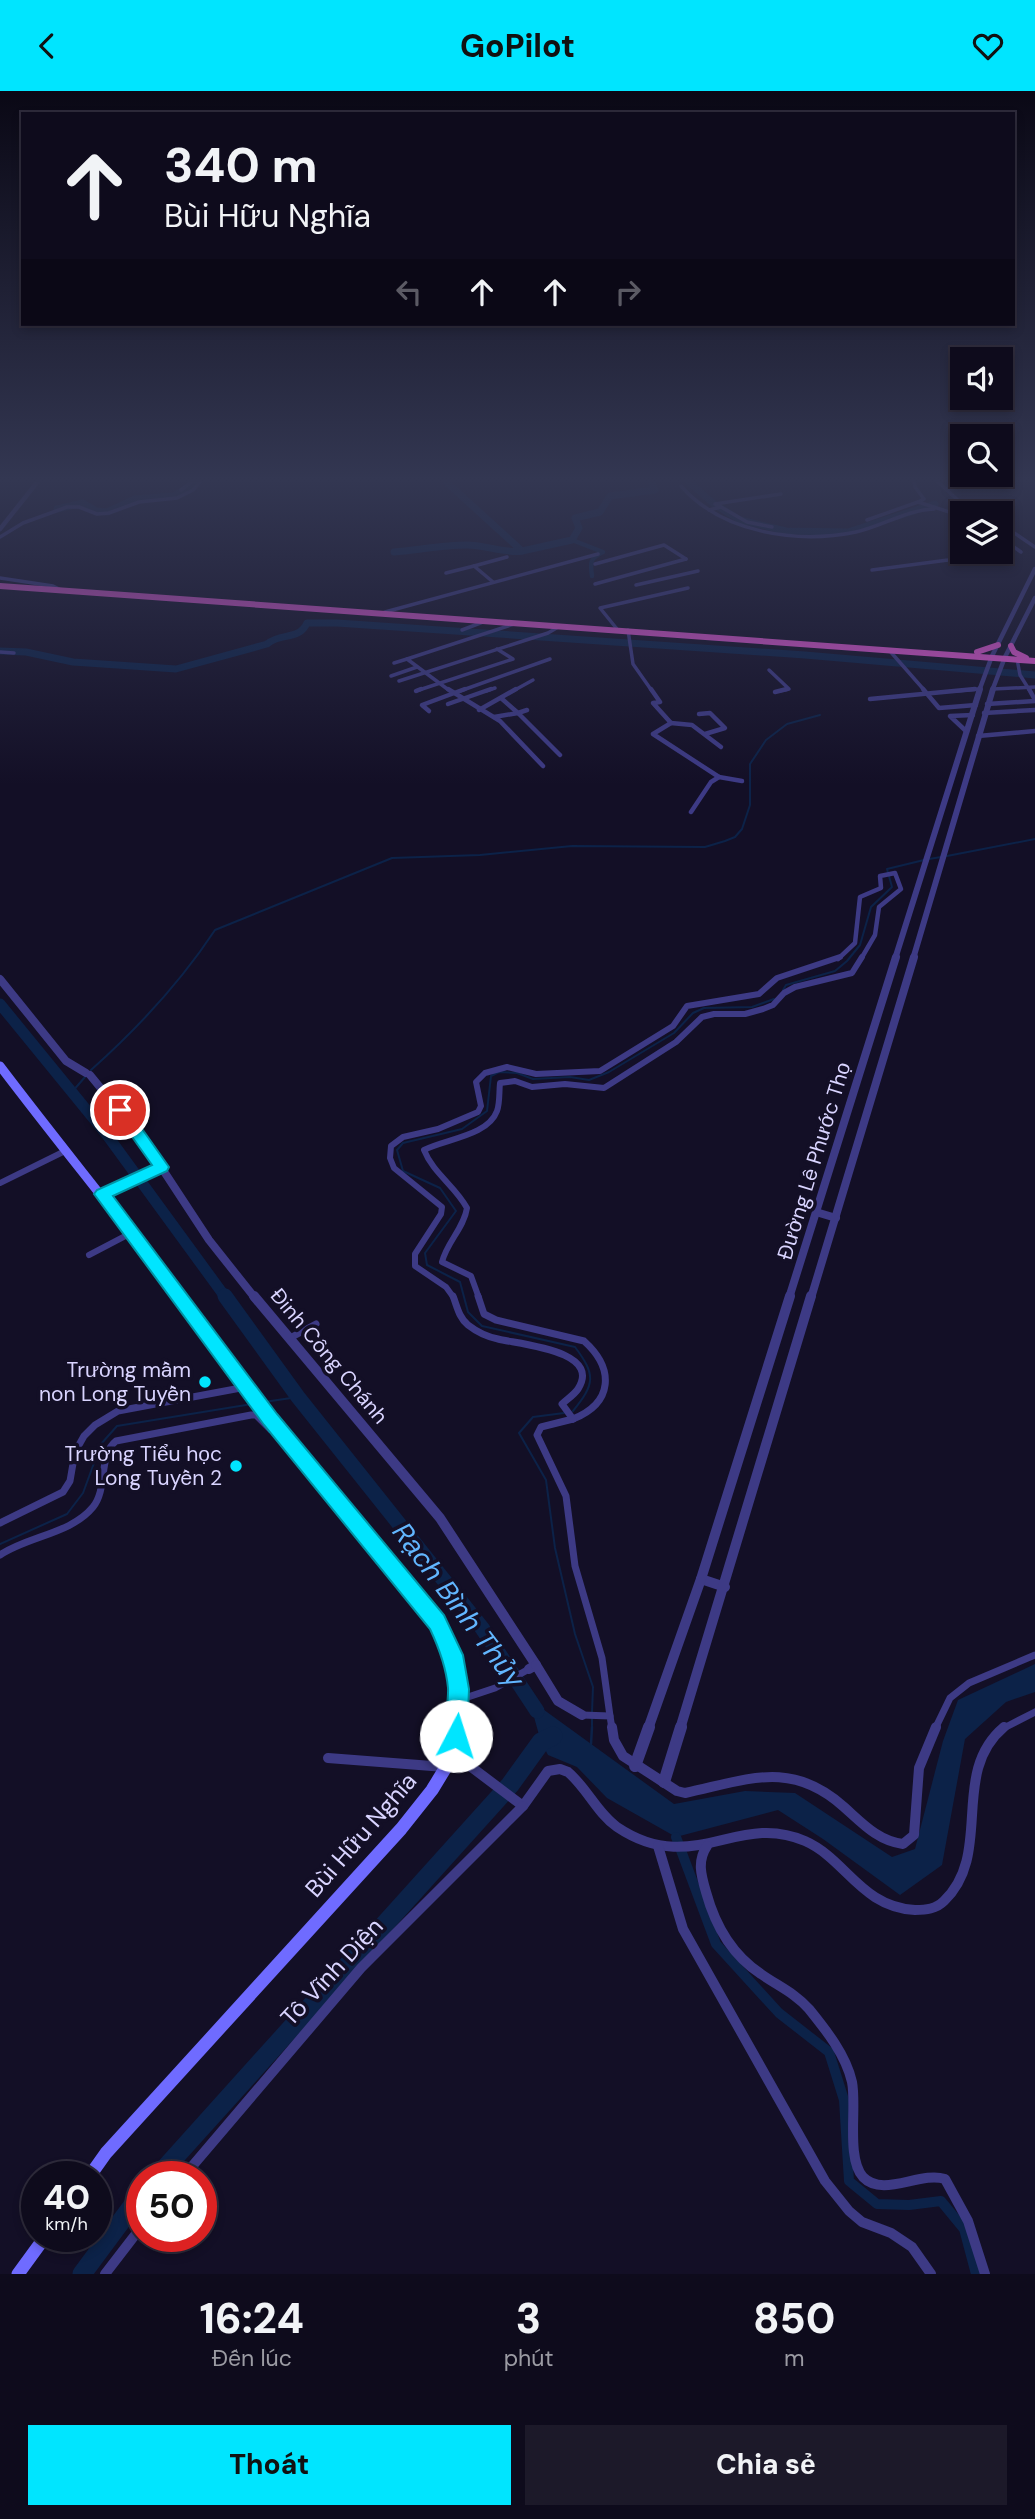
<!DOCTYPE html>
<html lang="vi">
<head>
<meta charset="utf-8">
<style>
  body { margin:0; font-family:"DM Sans",sans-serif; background:#1c1929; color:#f1f3f6; height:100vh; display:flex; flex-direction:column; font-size:26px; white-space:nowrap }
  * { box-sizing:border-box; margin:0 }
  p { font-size:23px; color:#9b9ba3 }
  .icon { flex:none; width:38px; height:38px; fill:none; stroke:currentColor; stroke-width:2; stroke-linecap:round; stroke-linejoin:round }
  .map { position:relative; height:2183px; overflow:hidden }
  .details { display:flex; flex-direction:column; background:#0e0b1c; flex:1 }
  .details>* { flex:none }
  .top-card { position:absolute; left:21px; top:21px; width:994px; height:214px; border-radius:0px; box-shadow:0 4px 10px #0003,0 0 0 2px #2e2b3b; background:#0e0b1c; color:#f1f3f6; overflow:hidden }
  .buttons { position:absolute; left:950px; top:256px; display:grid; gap:14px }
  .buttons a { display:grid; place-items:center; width:63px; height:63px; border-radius:0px; background:#0e0b1c; box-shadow:0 4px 10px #0003,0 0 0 2px #2e2b3b; font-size:35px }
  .speed { position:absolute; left:21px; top:2070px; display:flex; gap:14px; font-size:35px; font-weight:700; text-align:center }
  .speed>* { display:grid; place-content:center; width:91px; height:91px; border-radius:50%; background:#0e0b1c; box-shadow:0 4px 10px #0003,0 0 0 2px #2e2b3b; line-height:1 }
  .speed small { font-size:18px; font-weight:400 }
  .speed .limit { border:10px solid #d22; background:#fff; color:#111 }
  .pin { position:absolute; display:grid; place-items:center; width:60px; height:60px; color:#fff; margin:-30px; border:4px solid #fff; border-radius:50%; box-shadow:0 2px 7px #0007 }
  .me { position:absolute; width:77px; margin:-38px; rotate:5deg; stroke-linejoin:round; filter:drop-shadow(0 0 5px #0008) }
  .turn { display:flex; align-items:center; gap:24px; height:147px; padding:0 28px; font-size:32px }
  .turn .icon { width:91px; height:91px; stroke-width:2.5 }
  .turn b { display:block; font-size:49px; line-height:60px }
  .lanes { display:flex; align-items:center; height:66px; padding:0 28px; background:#0003; justify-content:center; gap:35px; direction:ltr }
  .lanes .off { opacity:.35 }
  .eta { display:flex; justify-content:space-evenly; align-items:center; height:119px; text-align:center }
  .eta b { font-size:42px; font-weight:800; line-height:49px }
  .button { display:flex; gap:14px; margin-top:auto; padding:14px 28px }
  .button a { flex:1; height:80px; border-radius:0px; background:#00e5ff; color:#111; font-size:28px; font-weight:800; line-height:80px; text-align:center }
  .button a+a { background:#1c1929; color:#f1f3f6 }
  header { display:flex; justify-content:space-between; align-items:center; height:91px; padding:0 28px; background:#00e5ff; color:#111; font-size:32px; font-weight:800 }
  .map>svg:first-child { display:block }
  .water { fill:#0c2248 }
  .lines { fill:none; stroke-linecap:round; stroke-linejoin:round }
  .stream-far1 { stroke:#0c2248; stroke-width:2 }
  .stream { stroke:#0c2248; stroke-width:2.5 }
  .canal-far1 { stroke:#0c2248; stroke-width:4.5 }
  .canal { stroke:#0c2248; stroke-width:10 }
  .river-far3 { stroke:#0c2248; stroke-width:7 }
  .river-far2 { stroke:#0c2248; stroke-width:11 }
  .river-far1 { stroke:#0c2248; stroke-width:15 }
  .river { stroke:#0c2248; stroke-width:19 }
  .minor-far4 { stroke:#3d3a85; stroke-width:3.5 }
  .minor-far3 { stroke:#3d3a85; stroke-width:4.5 }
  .minor-far2 { stroke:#3d3a85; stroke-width:6 }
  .minor-far1 { stroke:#3d3a85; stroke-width:7 }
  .minor { stroke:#3d3a85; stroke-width:10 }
  .tertiary-far4 { stroke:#3d3a85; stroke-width:4.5 }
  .tertiary-far3 { stroke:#3d3a85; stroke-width:6 }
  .tertiary-far2 { stroke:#3d3a85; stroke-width:8 }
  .tertiary-far1 { stroke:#3d3a85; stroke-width:10 }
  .tertiary { stroke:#3d3a85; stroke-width:12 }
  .secondary-far2 { stroke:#6f6bff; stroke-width:9 }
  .secondary-far1 { stroke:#6f6bff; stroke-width:10 }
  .secondary { stroke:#6f6bff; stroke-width:13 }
  .trunk { stroke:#e055d1; stroke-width:6 }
  .route { fill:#00e5ff; stroke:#0095a6; stroke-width:2 }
  .poi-dot { fill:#00e5ff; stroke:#130f26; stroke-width:2.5 }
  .labels { text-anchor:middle; stroke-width:7; stroke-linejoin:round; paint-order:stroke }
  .street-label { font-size:21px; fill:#d9d4ff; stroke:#130f26 }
  .poi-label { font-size:21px; fill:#d9d4ff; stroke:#130f26; text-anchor:end }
  .near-street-label { font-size:24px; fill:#d9d4ff; stroke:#130f26 }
  .near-water-label { font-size:28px; font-style:italic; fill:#62b6ff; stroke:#130f26 }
</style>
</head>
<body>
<header><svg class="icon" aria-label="back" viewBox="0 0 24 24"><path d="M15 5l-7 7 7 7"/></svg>GoPilot<svg class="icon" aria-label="heart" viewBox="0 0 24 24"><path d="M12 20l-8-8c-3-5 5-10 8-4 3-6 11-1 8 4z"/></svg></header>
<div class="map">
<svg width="1035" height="2183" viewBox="0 0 1035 2183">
  <rect width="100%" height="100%" fill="#130f26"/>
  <polygon class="water" points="1035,1573 1035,1601 1006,1611 965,1648 942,1774 900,1804 823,1748 778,1719 676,1746 607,1707 577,1676 548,1664 541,1651 529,1608 674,1713 745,1700 795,1702 892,1766 915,1758 943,1650 958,1609"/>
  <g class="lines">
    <g class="stream-far1">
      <polyline points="947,765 1035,748"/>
      <polyline points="929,768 941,766"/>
      <polyline points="783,899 786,894 835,880 847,870 860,854 871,816 892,796 887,778 924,769"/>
      <path d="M91,979c47,-42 89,-87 124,-140l177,-72 88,-3 92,-9 133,1 20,-6 10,-4 7,-8 8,-24v-41l16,-24 21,-16 33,-9"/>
      <polyline points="72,1001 85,986"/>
      <polyline points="264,1311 298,1306"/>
      <path d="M573,1320c22,-27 23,-36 2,-64l-93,-21 -14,-14 -8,-30 -33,-17 -2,-12 31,-42 -16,-23 -37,-17 -6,-21 6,-7 59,-14 25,-18 4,-35 8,-4 18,1 16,6 37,-2 19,3 20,-8 65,-39 19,-20 11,-5 48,-1 22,-8"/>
      <polyline points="564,1322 533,1326 519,1342 546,1389 555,1457 575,1543 593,1596 592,1621"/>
      <polyline points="0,1453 67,1423 83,1402 101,1353 117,1335 252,1313"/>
      <polyline points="592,1638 592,1626"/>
    </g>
    <polyline class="stream" points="591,1653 592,1636"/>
    <path class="canal-far1" d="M572,449l31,12c-13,6 -13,10 -11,24"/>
    <polyline class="canal" points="676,1746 716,1853 779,1922 829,1961 844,2009 849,2090 877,2113 909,2114 941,2110 964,2138 976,2183"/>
    <g class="river-far3">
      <polyline points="444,389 522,460 572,449 579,437 575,427 600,421 610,405 655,399 650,389"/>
      <polyline points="687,389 714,413 740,429 786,440 848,441 935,413"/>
      <polyline points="57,418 83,412 96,420 107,421 135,408 174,405 199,389"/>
      <path d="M394,461c24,-2 49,-7 73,-7 17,0 42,9 55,6"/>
      <path d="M0,560l26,1 47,10 103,7 91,-25c14,-12 32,-3 40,-21h30l468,32 230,20"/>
    </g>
    <polyline class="river-far2" points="0,913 107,1044 226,1207"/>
    <polyline class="river-far1" points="225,1205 298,1306 482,1537 537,1620"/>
    <g class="river">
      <polyline points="157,2086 510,1694 541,1651 553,1645"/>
      <polyline points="82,2183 142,2102"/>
    </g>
    <g class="minor-far4">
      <polyline points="914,389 915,396 924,408 918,411 962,425"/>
      <polyline points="936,389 960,411 979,422"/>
      <path d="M681,395c41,47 116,58 175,46 27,-6 50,-22 78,-23"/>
      <polyline points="181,399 194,389"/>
      <polyline points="721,416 747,431 772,436"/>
      <polyline points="709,419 721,416 715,413 781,403"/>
      <polyline points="867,429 918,411"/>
      <polyline points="1001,433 1035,456"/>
      <polyline points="0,446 23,432 67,416 79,416 97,423 109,422 139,411 177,407 193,399 200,391 193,389"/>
      <polyline points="1001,447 1021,461"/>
      <polyline points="595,473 664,454 686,468"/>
      <polyline points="872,479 948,469 985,460"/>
      <polyline points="446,482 474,475"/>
      <polyline points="0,487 53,495 61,499"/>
      <polyline points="493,491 474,475 507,466"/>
      <polyline points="595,493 686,468"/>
      <polyline points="636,494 698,480"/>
      <polyline points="385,521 598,463"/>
      <polyline points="617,538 600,517 688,497"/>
      <polyline points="462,539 483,531"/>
      <polyline points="628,539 633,573 652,600"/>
      <polyline points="889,559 925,600"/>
      <polyline points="0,561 14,562"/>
      <polyline points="1017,568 1020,584 1030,600"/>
      <polyline points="394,572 407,568"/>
      <polyline points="769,579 789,598 779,600"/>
      <polyline points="391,585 417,576"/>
      <polyline points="399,590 548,542 560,535"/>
      <polyline points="993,598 1035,596"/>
      <polyline points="416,600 513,568 497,558"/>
      <polyline points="450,600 407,568 514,533"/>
      <polyline points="460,600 550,568"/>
      <polyline points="486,600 495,597"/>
      <polyline points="513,600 533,589"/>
      <polyline points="956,600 980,598"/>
    </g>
    <g class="minor-far3">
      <polyline points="448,598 500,630 543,675"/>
      <polyline points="651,598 660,611 653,612 671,632 653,643 719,686 711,691 691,721"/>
      <polyline points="923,598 939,617 976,614"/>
      <polyline points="1029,598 1035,609"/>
      <polyline points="416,600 421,598"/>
      <polyline points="775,601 787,598"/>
      <polyline points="501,607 518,622 527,619"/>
      <polyline points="870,608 975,598"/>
      <polyline points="448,613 491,598"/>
      <polyline points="987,613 1035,610"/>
      <polyline points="479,619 516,598"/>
      <polyline points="429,620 422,614 465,598"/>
      <polyline points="984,622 1035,619"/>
      <polyline points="699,623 710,622 725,637 705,643"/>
      <polyline points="494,626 518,622 560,664"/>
      <polyline points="671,632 692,634 721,656"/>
      <polyline points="967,641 950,625 973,624"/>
      <polyline points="978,645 1035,640"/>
      <polyline points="719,686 742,690"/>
      <polyline points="838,868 855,852 860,806 881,797 880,785 895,782 901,798 879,816 875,844 861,868"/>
    </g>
    <g class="minor-far2">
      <polyline points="0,1092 65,1060"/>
      <polyline points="102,1103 162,1076"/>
      <polyline points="89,1164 131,1142"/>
      <polyline points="454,1207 446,1196 415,1175 415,1163 441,1123 442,1116 394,1077 390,1067 391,1055 403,1046 438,1038 478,1021 481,1015 476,991 485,982 507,976 536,983 600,980 673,935 687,915 759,903 777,887 840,866"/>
      <path d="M479,1207l-8,-22 -29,-14c5,-20 22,-34 25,-54 -12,-22 -34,-35 -43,-58 21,-11 64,-14 73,-39 3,-8 2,-19 3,-28l15,-2 17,6 33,-3 39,4 72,-46 26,-25 12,-3h31l18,-5 10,-4 11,-12 11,-6 57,-14 10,-16"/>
    </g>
    <g class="minor-far1">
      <path d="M453,1205c4,10 6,22 15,29 9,7 20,12 30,14 19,5 105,11 80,50 -4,6 -11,10 -16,15l11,15"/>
      <path d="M478,1205l6,18 12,6 88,21c31,28 29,62 -11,78"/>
      <polyline points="290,1247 316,1233"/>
      <polyline points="573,1328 541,1336 537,1344 566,1405 575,1475 602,1567 610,1625"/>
      <polyline points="0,1432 63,1401 70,1390 75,1361 84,1345 95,1334 118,1320 246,1296"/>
      <path d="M0,1464c28,-19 71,-21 93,-48 15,-18 5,-52 23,-66l135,-26h5l15,15 9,3"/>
      <polyline points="459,1609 495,1597 529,1578"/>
      <polyline points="582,1624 610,1625 612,1638"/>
      <polyline points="935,1638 950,1607 969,1592 1035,1564"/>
      <polyline points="1002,1638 1035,1621"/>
    </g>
    <g class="minor">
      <path d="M612,1636l2,13 9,16 54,35 8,2c62,-13 106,-34 159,14 18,16 34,34 59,37l11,-9 5,-67 17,-41"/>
      <path d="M454,1663l69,52 25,-35 12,-2 8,3c19,16 29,41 49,55 76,51 120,-16 188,14 41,18 56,66 110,69 11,0 21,-1 29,-9 50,-48 5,-128 60,-174"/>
      <polyline points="328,1667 445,1676"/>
      <polyline points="658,1755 683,1838 825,2090 849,2120 862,2131 891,2142 912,2156 931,2183"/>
      <path d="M707,1755c-10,15 -6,29 -1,46 9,33 26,63 55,82 17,12 34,19 48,35 17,21 37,46 43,73 5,25 -6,76 11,95 20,21 57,-6 82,2l23,42 17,53"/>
      <polyline points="183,2086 361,1877 523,1715"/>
      <polyline points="105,2183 142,2135"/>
    </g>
    <g class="tertiary-far4">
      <polyline points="0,438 39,389"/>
      <polyline points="979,600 992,565 1035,478"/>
      <polyline points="992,600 1005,566 1035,507"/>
    </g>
    <g class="tertiary-far3">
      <polyline points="895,868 980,598"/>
      <polyline points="913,868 993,598"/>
    </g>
    <g class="tertiary-far2">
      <polyline points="0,888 66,970 86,982"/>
      <polyline points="90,984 144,1050 209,1149 255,1207"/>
      <polyline points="816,1121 836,1127"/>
      <polyline points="789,1207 896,866"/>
      <polyline points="811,1207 914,866"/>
    </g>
    <g class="tertiary-far1">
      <polyline points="254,1205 440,1427 536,1574 529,1578"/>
      <polyline points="701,1488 725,1496"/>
      <polyline points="536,1574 558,1610 582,1624"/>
      <polyline points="648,1638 701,1488 790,1205"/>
      <polyline points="680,1638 811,1205"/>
    </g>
    <g class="tertiary">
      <polyline points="635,1675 649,1636"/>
      <polyline points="664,1691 681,1636"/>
    </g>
    <path class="secondary-far2" d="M0,975c59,78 121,153 180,232"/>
    <path class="secondary-far1" d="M178,1205l92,123 157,188c23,38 37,77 30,122"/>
    <g class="secondary">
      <polyline points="89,2086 106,2062 401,1738 432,1699 454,1663 458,1636"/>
      <polyline points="18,2183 45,2146"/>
    </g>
    <g class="trunk">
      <polyline points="0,495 1035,570"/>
      <polyline points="1011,555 1014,561 1026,567"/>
      <polyline points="977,561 998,554"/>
    </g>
  </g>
  <linearGradient id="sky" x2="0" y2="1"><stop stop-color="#0a0815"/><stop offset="0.56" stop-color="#333752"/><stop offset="1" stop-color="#333752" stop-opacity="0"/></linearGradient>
  <rect width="1035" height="694" fill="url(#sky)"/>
  <path class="route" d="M120,1013l6,2 43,61 -2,4 -54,25 164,218 167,201 19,40 6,34 -2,47 -3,8 -8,3 -8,-3c-7,-17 1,-38 0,-56 -2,-22 -9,-40 -18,-59l-166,-204 -170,-231 3,-4 55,-25 -39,-55z"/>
  <g class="poi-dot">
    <circle cx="205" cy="1291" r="7"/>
    <circle cx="236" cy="1375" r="7"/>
  </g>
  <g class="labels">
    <g class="street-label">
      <text transform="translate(814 1070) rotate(-73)" y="7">Đường Lê Phước Thọ</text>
      <text transform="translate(329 1265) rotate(50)" y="7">Đinh Công Chánh</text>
    </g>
    <g class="poi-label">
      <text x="191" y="1286">Trường mầm<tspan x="191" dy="24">non Long Tuyền</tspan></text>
      <text x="222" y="1370">Trường Tiểu học<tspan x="222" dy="24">Long Tuyền 2</tspan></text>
    </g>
    <g class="near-street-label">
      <text transform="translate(361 1744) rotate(-49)" y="8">Bùi Hữu Nghĩa</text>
      <text transform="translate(332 1881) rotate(-47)" y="8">Tô Vĩnh Diện</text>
    </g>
    <g class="near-water-label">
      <text transform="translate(459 1514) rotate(53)" y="10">Rạch Bình Thủy</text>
    </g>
  </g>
</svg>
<div class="buttons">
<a><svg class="icon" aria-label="sound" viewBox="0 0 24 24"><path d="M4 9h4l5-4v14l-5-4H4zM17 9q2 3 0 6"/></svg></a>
<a><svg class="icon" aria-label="search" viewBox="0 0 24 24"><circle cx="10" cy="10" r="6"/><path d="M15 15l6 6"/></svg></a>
<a><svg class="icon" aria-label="layers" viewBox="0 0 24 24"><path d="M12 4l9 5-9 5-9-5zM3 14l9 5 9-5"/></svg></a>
</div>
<div class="speed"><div>40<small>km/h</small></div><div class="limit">50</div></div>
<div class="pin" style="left:120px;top:1019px;background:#d93025"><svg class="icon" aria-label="arrive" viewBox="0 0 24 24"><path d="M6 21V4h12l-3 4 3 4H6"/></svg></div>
<svg class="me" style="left:456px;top:1645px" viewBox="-20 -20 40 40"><circle r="19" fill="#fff"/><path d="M0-13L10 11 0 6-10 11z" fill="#00e5ff"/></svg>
<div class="top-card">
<div class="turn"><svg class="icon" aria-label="ahead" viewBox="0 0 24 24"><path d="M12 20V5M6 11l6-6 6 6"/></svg><div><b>340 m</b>Bùi Hữu Nghĩa</div></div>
<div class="lanes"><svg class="icon off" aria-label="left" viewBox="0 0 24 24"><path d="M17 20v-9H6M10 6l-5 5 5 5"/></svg><svg class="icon" aria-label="ahead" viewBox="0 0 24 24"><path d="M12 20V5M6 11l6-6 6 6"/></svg><svg class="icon" aria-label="ahead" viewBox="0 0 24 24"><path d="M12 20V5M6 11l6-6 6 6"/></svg><svg class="icon off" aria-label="right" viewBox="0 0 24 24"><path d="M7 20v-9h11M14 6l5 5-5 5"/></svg></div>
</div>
</div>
<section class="details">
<div class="eta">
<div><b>16:24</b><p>Đến lúc</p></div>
<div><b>3</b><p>phút</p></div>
<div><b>850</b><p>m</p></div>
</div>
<div class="button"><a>Thoát</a><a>Chia sẻ</a></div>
</section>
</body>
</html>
